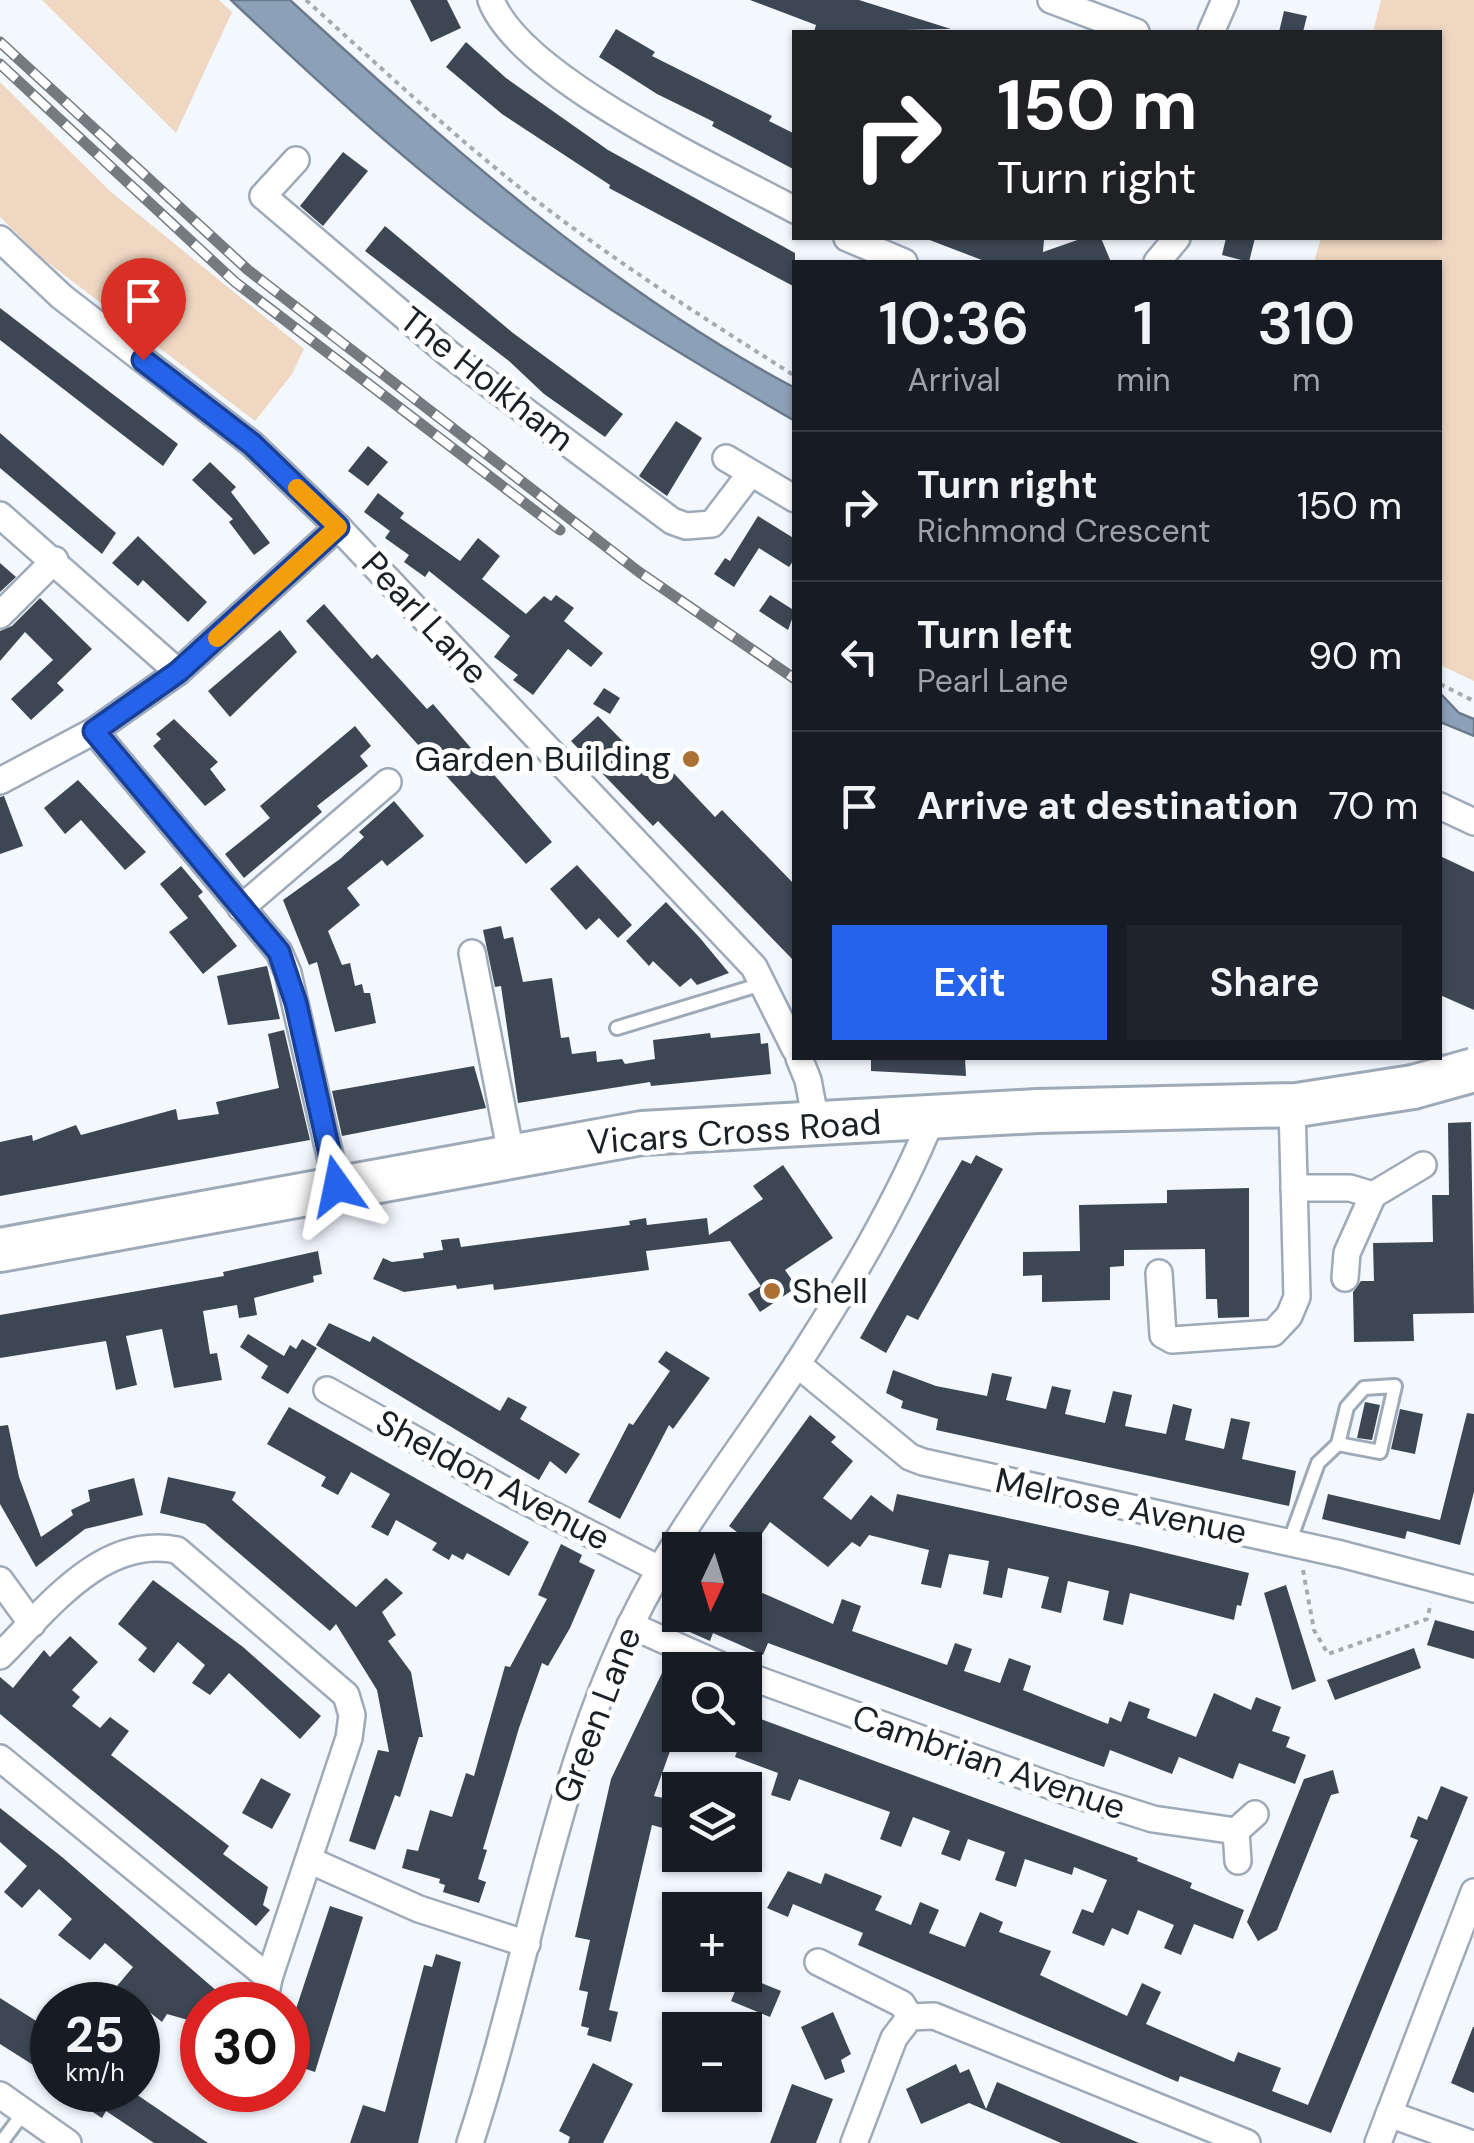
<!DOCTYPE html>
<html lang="en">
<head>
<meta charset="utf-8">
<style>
  body { margin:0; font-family:"DM Sans",sans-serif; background:#20242c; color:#f1f3f6; height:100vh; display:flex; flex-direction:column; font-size:38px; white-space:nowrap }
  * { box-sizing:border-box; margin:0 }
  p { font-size:32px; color:#9ea1a6 }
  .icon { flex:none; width:55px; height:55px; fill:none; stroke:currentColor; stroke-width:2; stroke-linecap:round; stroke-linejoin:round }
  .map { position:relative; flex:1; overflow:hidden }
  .drawer { position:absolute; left:792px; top:260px; width:650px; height:800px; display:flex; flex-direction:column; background:#171b24; border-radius:0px; box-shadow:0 2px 8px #0004 }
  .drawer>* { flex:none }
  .hud { position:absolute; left:792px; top:30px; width:650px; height:210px; border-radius:0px; box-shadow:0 2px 8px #0004; background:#202124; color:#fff; overflow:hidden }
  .needle { width:65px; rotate:184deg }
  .buttons { position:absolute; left:662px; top:1532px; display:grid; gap:20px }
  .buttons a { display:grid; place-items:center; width:100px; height:100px; border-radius:0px; background:#171b24; box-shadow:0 2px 8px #0004; font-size:50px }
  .speed { position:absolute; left:30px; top:1982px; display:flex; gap:20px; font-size:50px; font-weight:700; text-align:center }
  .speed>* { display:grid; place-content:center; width:130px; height:130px; border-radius:50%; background:#171b24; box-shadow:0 2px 8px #0004; line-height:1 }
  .speed small { font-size:25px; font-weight:400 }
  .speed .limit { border:15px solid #d22; background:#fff; color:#111 }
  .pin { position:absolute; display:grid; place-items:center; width:85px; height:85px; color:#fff; margin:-102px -42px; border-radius:50% 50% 50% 0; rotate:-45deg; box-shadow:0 0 10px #0007 }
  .pin .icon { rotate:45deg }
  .me { position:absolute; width:110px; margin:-55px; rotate:348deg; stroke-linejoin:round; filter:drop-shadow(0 0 8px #0008) }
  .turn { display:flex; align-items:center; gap:35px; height:210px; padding:0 40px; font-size:45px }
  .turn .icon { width:130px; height:130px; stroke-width:2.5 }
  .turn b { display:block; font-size:70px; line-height:85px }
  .eta { display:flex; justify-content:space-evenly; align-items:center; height:170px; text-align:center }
  .eta b { font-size:60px; font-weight:600; line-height:70px }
  .cta { display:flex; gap:20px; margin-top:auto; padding:20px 40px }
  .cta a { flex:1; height:115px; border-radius:0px; background:#2563eb; color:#fff; font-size:40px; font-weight:600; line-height:115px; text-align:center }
  .cta a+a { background:#20242c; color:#f1f3f6 }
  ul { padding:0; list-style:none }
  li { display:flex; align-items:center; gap:30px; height:150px; padding:0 40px; border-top:2px solid #363941 }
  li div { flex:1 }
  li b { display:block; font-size:38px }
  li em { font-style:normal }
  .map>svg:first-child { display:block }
  .green { fill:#f0d7c2 }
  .water { fill:#8ca0b8; stroke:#6a7a8c; stroke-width:2.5 }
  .building { fill:#3d4754 }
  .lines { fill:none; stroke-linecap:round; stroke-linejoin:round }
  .service-casing { stroke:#9eaab8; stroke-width:18 }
  .minor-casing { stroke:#9eaab8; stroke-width:30 }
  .trunk-casing { stroke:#9eaab8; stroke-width:48 }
  .path { stroke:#a6abb0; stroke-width:4; stroke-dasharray:5 5; stroke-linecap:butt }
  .service { stroke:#fff; stroke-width:12 }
  .minor { stroke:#fff; stroke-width:25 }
  .trunk { stroke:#fff; stroke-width:42 }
  .rail-casing { stroke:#757a80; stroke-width:11 }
  .rail { stroke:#fff; stroke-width:8; stroke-dasharray:22; stroke-linecap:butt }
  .trunk-bridge-casing { stroke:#9eaab8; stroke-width:48; stroke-linecap:butt }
  .trunk-bridge { stroke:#fff; stroke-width:42 }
  .route-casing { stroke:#184099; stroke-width:25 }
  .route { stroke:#2563eb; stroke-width:18 }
  .slow { stroke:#f59e0b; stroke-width:18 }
  .poi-dot { fill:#ad7034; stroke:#fff; stroke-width:4 }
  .labels { text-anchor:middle; stroke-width:10; stroke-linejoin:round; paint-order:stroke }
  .street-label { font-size:35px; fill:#1b2025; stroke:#fff }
  .poi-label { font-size:35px; fill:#1b2025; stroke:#fff; text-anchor:end }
</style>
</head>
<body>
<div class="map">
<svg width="1474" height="2143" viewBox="0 0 1474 2143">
  <rect width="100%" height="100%" fill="#f3f8fe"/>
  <g class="green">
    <polygon points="42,0 219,0 232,12 176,133"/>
    <polygon points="1381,0 1474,0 1474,681 1440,665 1440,262 1314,262 1321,238 1440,238 1440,32 1373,32"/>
    <polygon points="0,82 111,192 304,349 292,374 255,421 42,258 0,217"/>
  </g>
  <g class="water">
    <path d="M231,0h59c155,142 318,289 505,388v33c-98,-57 -197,-116 -288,-183 -98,-72 -188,-155 -276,-238z"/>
    <polygon points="1440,693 1459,713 1474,719 1474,736 1440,722"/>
  </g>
  <g class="building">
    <polygon points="410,0 447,0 461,28 431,42"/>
    <polygon points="750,0 859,0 951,29 814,32 816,25"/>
    <polygon points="1284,11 1307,16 1303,32 1279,32"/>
    <polygon points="616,29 655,52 652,56 772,116 769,121 795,134 795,170 712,126 714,122 657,94 599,57"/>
    <polygon points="466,42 506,78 608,150 795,253 795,287 609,188 610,185 502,114 446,67"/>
    <polygon points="343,152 368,171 323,226 300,206"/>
    <polygon points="385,226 513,333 623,414 605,437 544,394 509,361 365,251"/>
    <polygon points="1018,238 1044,240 1043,252 1083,238 1101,238 1111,262 987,262 927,239"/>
    <polygon points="1226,238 1255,238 1249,262 1222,255"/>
    <polygon points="0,308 178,444 163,466 0,340"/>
    <polygon points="676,421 702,438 667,496 639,476"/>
    <polygon points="0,433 116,533 102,554 0,468"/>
    <polygon points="368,446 388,462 368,486 348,471"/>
    <polygon points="210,462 236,487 231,492 270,543 254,555 229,522 233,519 192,480"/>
    <polygon points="378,493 404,513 400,518 460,561 478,538 500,556 482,579 526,614 544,596 551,601 556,595 574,608 564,621 603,653 591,667 568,649 533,695 513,680 518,675 494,657 510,636 429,571 425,577 404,562 409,555 385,538 390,531 364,512"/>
    <polygon points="758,516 795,539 795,558 789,567 759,548 734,587 714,574 725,558 730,561"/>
    <polygon points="138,536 207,602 188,622 143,580 138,586 112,563"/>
    <polygon points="0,563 16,577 0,592"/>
    <polygon points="770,595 795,611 788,630 759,611"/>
    <polygon points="40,598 92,649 57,683 64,690 31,720 11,699 53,660 25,632 0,661 0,631 12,626"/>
    <polygon points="324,604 372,659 377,654 427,709 433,704 552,842 526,864 306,621"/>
    <polygon points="280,630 297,652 230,717 208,691"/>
    <polygon points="604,688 620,698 610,714 593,704"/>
    <polygon points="598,716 656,775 666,765 715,817 722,810 795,885 795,962 658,821 653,826 571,741"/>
    <polygon points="174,719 218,762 210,769 226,790 205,806 153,746 161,739 156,734"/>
    <polygon points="355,726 371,746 360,756 368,766 317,806 322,812 244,878 225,854 270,818 260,806"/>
    <polygon points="78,780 146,852 125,870 81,820 65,834 44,808"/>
    <polygon points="4,796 23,846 0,854 0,797"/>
    <polygon points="394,801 424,836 387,866 382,860 347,888 360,905 328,931 342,965 350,963 355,986 362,984 364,993 370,993 376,1023 335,1032 317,962 309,965 283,900 340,859 364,837 359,832"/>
    <polygon points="1440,856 1474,872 1474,1010 1440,995"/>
    <polygon points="577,865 632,925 618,938 599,918 586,930 550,889"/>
    <polygon points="181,866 203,892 198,896 237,946 203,974 169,932 188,918 160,884"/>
    <polygon points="666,902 700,938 729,973 697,985 691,978 680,987 653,961 649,966 626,941"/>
    <polygon points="501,926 504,939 513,937 523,982 552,978 561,1038 569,1037 572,1054 596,1051 597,1062 622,1059 625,1064 655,1059 653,1040 710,1033 711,1038 760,1033 761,1044 768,1043 771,1074 651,1086 650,1082 518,1103 501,986 495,987 483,930"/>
    <polygon points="267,966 280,1019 228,1025 217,976"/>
    <polygon points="284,1030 310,1140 0,1196 0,1142 32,1135 33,1141 76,1125 81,1135 176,1109 178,1120 219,1114 216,1102 279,1088 268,1034"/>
    <polygon points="871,1058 965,1058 966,1076 871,1071"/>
    <polygon points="474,1066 486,1108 342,1136 332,1091"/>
    <polygon points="1471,1122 1474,1313 1413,1314 1414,1341 1354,1342 1353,1292 1361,1281 1374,1281 1373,1243 1433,1242 1432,1195 1449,1195 1448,1123"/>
    <polygon points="976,1155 1003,1169 918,1320 907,1315 886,1353 860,1338 962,1160 971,1164"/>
    <polygon points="783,1165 833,1238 785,1270 797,1287 760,1312 748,1294 761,1286 730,1241 646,1251 649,1270 494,1290 493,1284 457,1289 456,1285 404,1292 373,1279 383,1258 392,1262 424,1258 423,1253 443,1250 441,1240 459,1238 461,1247 630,1225 629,1221 646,1218 647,1225 707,1218 709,1235 763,1199 753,1186"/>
    <polygon points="1249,1188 1249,1317 1218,1318 1217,1299 1206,1299 1205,1249 1124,1250 1124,1266 1110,1267 1110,1300 1042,1302 1042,1275 1023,1276 1023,1252 1080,1251 1079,1205 1167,1203 1167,1190"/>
    <polygon points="318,1251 322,1274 313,1276 314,1282 254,1298 257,1315 239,1318 237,1305 203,1311 210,1354 217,1353 222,1380 174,1388 162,1329 126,1336 137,1385 116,1390 106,1341 0,1358 0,1315 224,1276 223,1272"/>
    <polygon points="329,1323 370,1342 373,1336 500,1411 508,1397 527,1407 520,1419 580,1454 566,1474 550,1461 539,1480 316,1345"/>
    <polygon points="248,1334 284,1356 290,1345 296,1349 302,1339 317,1348 288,1394 261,1378 268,1366 240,1347"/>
    <polygon points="666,1351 710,1378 673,1429 669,1425 620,1519 588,1502 629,1423 633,1425 670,1371 658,1362"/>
    <polygon points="893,1370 936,1386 987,1396 992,1373 1012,1377 1006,1400 1046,1409 1052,1386 1061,1388 1071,1390 1065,1414 1105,1423 1113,1391 1132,1395 1125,1426 1166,1434 1173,1404 1192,1409 1185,1440 1224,1449 1231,1418 1250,1422 1242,1459 1296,1471 1289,1506 936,1430 938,1419 901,1408 903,1401 886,1393"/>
    <polygon points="1365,1402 1380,1405 1372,1440 1357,1438"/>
    <polygon points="289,1407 529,1542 509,1576 467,1553 463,1560 452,1554 449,1560 432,1550 437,1543 396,1520 388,1536 371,1527 390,1494 351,1472 338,1495 321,1486 326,1477 267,1444"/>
    <polygon points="1400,1409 1423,1414 1415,1454 1391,1449"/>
    <polygon points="1467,1413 1474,1414 1474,1492 1460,1545 1407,1531 1405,1539 1322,1519 1328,1494 1440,1520"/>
    <polygon points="810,1415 836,1437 831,1442 853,1461 823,1498 851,1520 871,1495 893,1512 897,1494 1137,1546 1249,1573 1241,1606 1237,1605 1234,1620 1130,1593 1123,1625 1103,1620 1109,1591 1068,1581 1061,1613 1041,1608 1049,1577 1008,1568 1002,1598 983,1594 989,1561 949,1554 941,1588 921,1584 929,1550 869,1535 860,1547 852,1542 828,1567 770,1522 754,1545 729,1526"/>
    <polygon points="8,1425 19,1477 41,1537 73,1515 71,1510 90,1501 88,1490 134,1478 143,1515 85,1529 36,1567 0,1504 0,1426"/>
    <polygon points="168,1477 236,1492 232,1500 356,1607 386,1578 403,1593 382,1612 396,1635 388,1641 411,1672 423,1737 419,1737 400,1797 395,1795 375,1850 349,1841 378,1750 389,1752 377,1690 336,1624 330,1631 205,1524 160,1513"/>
    <polygon points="561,1544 582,1555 579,1562 595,1570 570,1628 548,1666 542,1663 519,1728 483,1849 487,1850 478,1879 486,1882 479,1903 443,1892 445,1885 439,1883 440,1879 402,1868 407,1849 418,1851 430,1810 452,1817 466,1773 474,1776 505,1666 510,1667 547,1599 538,1595"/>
    <polygon points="153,1580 243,1647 321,1716 300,1739 229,1673 210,1695 192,1683 205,1665 178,1642 154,1673 138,1660 147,1648 118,1624"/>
    <polygon points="1286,1585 1316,1681 1292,1690 1264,1593"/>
    <polygon points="751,1588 833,1624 842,1599 861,1606 852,1631 947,1665 955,1643 972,1649 964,1671 1000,1683 1009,1658 1031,1666 1023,1690 1108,1724 1110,1717 1121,1722 1129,1701 1150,1709 1147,1718 1196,1737 1214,1693 1251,1710 1256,1697 1281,1707 1272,1731 1290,1737 1286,1747 1306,1755 1295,1784 1239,1763 1233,1779 1179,1757 1172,1774 1110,1750 1104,1767 768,1643 763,1655 713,1633 710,1641 683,1629 687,1621 673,1615 724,1615 738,1621 745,1615"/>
    <polygon points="1435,1620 1474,1631 1474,1659 1427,1645"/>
    <polygon points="70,1636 98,1662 72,1690 80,1697 72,1706 100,1728 110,1717 129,1731 111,1755 229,1846 223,1854 268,1887 263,1905 270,1910 256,1926 0,1714 0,1677 13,1688 44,1650 50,1657"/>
    <polygon points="1414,1648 1421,1668 1335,1700 1327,1680"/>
    <polygon points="662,1673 680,1681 680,1723 654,1796 673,1800 670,1810 674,1811 670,1830 652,1825 609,2010 618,2012 611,2042 587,2035 589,2028 581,2026 588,1992 579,1990 590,1940 575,1937 611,1779"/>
    <polygon points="750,1715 1138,1858 1137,1861 1192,1883 1190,1888 1244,1910 1233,1939 1194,1924 1181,1955 1164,1948 1174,1925 1138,1910 1128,1935 1112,1928 1104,1946 1072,1933 1082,1909 1093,1913 1107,1880 1074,1867 1072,1875 1025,1859 1016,1887 995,1880 1005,1852 968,1839 960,1861 941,1854 950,1831 913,1817 901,1847 880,1839 890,1812 799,1779 790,1801 771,1795 778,1773 735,1757"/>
    <polygon points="1333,1770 1339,1793 1331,1795 1277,1930 1258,1941 1247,1922 1304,1779"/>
    <polygon points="261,1778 291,1794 272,1829 242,1813"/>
    <polygon points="1441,1786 1468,1797 1331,2133 1180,2076 1178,2082 858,1945 863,1933 793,1904 788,1917 767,1908 788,1871 821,1884 825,1873 882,1896 875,1910 911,1925 920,1902 939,1910 929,1933 965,1947 980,1912 1003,1922 999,1932 1051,1951 1040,1975 1127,2016 1142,1983 1161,1992 1146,2024 1234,2062 1238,2052 1281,2068 1272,2091 1308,2105 1418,1840 1410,1837 1418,1816 1427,1820"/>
    <polygon points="0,1808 62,1857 233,2005 202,2005 202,2024 167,2014 162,2022 117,1986 133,1967 105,1943 90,1960 58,1935 72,1919 39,1889 22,1908 4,1892 27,1866 0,1842"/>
    <polygon points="330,1906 363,1917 315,2072 288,2063 288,2033"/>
    <polygon points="436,1954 461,1962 418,2143 350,2143 363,2105 385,2112 424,1965 432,1967"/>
    <polygon points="742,1975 781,1991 770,2017 731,2001"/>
    <polygon points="0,1998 52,2031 52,2077 0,2044"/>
    <polygon points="833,2012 851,2054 841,2060 845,2072 825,2080 801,2027"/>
    <polygon points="1473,2027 1474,2027 1474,2093 1451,2083"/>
    <polygon points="593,2063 633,2084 603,2143 568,2143 570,2137 559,2131"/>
    <polygon points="956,2064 960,2073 969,2069 986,2109 997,2082 1139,2143 1061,2143 969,2103 921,2124 906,2089"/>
    <polygon points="792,2084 833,2099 816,2143 770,2143"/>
    <polygon points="58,2090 130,2090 208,2143 154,2143 106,2111 102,2118"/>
  </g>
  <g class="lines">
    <g class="service-casing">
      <g id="service">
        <polyline points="617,1028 762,984"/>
        <polyline points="1289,1543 1318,1463 1338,1444 1347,1407 1364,1388 1395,1386 1380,1452 1338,1444"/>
        <polyline points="1,2143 24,2112"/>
      </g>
    </g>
    <g class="minor-casing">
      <g id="minor">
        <path d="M491,0c29,78 228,169 304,210"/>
        <polyline points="1051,0 1136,32"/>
        <polyline points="1211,32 1225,0"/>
        <polyline points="296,160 263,196 449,354 672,521 686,526 712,524 750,474"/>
        <polyline points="847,238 904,262"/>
        <polyline points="0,239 62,297 252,444 338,527 754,967 795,1049"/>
        <polyline points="1157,262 1177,238"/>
        <polyline points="726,458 795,499"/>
        <polyline points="0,515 178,672"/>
        <polyline points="0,615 55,560"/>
        <polyline points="94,731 279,952 288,973 337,1186"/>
        <polyline points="0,781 94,731 178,672 338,527"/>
        <polyline points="1440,806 1474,822"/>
        <polyline points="241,908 388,782"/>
        <polyline points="472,953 511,1154"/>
        <polyline points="799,1058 808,1080 816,1122"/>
        <polyline points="1294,1188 1350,1188 1373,1195 1423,1165"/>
        <polyline points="1159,1273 1163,1335 1172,1340 1273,1333 1289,1316 1297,1297 1292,1105"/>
        <polyline points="1345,1278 1347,1253 1373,1195"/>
        <polyline points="797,1364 910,1457 923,1462 1341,1554 1474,1589"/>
        <polyline points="327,1390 512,1494 659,1569"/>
        <polyline points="0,1580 32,1624"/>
        <polyline points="630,1625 731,1670"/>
        <path d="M0,1656c48,-48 102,-121 177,-106l169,145 6,20 -3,23 -80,240 -5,27"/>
        <polyline points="745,1675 1068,1792 1153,1819 1236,1831"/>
        <polyline points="0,1758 269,1978"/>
        <polyline points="309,1860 419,1909 527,1944"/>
        <polyline points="1238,1861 1236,1831 1255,1814"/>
        <polyline points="818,1962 902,2004 910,2017"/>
        <polyline points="0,2095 68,2143"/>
        <polyline points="1389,2114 1470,2143"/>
        <path d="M470,2143c57,-173 82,-354 161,-519 45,-94 110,-174 167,-261 50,-78 99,-159 134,-245"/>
        <polyline points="854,2143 894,2038 910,2017 934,2016 1247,2143"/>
        <polyline points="1378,2143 1474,1892"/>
      </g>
    </g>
    <g class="trunk-casing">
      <polyline id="trunk" points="0,1250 642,1133 1037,1111 1297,1105 1413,1087"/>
    </g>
    <g class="path">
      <path d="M306,0c72,65 142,131 218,191 87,68 178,126 271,185"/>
      <polyline points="1440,684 1474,701"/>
      <polyline points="1303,1570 1314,1630 1328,1654 1427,1619 1431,1603"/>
    </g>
    <use href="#service" class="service"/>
    <use href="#minor" class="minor"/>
    <use href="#trunk" class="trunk"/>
    <g class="rail-casing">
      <g id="rail">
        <polyline points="0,42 248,270 639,572 795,679"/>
        <polyline points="0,64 235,282 560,530"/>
        <polyline points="1439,1058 1474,1074"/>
      </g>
    </g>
    <use href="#rail" class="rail"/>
    <g class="trunk-bridge-casing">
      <polyline id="trunk-bridge" points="1413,1087 1474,1070"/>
    </g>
    <use href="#trunk-bridge" class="trunk-bridge"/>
  </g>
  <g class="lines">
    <g class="route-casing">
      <polyline id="route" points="143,360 252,444 338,527 178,672 94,731 279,952 296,1003 337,1186"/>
    </g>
    <use href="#route" class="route"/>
    <polyline class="slow" points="217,638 338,527 297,488"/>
  </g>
  <g class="poi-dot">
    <circle cx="691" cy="759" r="10"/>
    <circle cx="772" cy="1291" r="10"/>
  </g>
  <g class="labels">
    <g class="street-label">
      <text transform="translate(487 379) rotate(38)" y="12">The Holkham</text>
      <text transform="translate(425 618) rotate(47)" y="12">Pearl Lane</text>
      <text transform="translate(734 1132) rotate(-4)" y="12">Vicars Cross Road</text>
      <text transform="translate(493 1480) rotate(28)" y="12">Sheldon Avenue</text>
      <text transform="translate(1121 1506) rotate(12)" y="12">Melrose Avenue</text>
      <text transform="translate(597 1715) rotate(-69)" y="12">Green Lane</text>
      <text transform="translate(989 1762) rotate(19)" y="12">Cambrian Avenue</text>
    </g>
    <g class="poi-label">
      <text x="671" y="771">Garden Building</text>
      <text x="792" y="1303" text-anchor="start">Shell</text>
    </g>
  </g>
</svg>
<div class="buttons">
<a><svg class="needle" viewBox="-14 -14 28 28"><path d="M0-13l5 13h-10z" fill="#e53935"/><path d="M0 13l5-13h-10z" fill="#9ea1a6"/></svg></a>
<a><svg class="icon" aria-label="search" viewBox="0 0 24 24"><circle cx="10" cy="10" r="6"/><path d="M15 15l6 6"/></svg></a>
<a><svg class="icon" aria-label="layers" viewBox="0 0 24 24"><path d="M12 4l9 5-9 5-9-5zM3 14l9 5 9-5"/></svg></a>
<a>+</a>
<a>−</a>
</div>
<div class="speed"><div>25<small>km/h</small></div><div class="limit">30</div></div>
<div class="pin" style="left:143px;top:360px;background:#d93025"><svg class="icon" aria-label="arrive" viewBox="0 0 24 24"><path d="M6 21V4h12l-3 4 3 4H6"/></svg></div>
<svg class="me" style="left:337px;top:1186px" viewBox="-20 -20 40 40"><path d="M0-17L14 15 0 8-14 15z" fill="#2563eb" stroke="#fff" stroke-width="4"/></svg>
<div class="hud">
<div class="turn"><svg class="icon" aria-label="right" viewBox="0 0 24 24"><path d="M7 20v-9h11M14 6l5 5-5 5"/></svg><div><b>150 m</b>Turn right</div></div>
</div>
<section class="drawer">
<div class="eta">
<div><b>10:36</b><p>Arrival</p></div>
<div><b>1</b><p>min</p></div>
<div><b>310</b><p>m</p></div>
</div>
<ul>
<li><svg class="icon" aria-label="right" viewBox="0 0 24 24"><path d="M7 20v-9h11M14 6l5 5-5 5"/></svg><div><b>Turn right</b><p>Richmond Crescent</p></div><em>150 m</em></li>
<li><svg class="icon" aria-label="left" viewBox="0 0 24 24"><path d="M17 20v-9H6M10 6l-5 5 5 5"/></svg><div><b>Turn left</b><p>Pearl Lane</p></div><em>90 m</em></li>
<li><svg class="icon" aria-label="arrive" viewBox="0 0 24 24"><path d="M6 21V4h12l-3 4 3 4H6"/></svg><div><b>Arrive at destination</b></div><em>70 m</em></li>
</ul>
<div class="cta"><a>Exit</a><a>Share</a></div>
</section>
</div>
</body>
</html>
